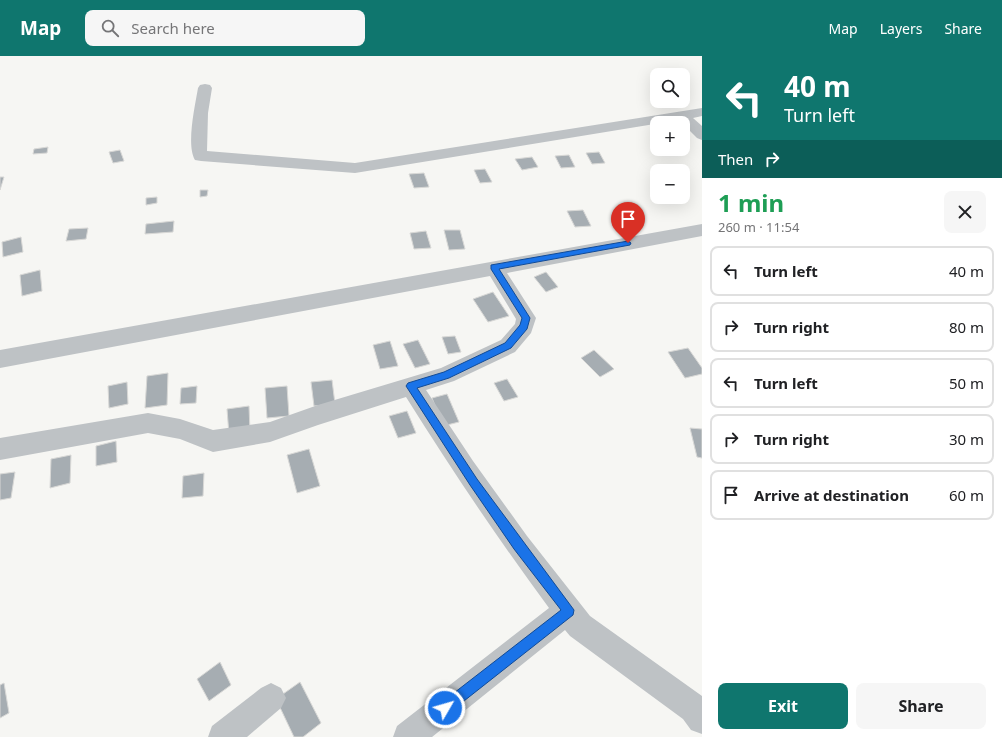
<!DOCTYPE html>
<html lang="en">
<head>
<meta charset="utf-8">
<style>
  body { margin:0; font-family:"Noto Sans",sans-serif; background:#f6f6f6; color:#202124; height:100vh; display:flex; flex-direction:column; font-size:15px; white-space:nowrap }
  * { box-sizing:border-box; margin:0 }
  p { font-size:13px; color:#757577 }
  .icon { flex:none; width:22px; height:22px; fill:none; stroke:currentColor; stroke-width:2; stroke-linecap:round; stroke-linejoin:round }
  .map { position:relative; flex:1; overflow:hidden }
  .side { display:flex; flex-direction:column; background:#fff; width:300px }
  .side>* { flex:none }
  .top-card { background:#0f766e; color:#fff; overflow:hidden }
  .buttons { position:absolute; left:650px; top:12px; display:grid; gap:8px }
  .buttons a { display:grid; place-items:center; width:40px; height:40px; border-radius:8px; background:#fff; box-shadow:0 4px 16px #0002; font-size:20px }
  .pin { position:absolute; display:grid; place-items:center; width:34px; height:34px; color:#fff; margin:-41px -17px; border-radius:50% 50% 50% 0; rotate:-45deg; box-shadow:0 0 4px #0007 }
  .pin .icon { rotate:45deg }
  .me { position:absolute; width:44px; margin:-22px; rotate:52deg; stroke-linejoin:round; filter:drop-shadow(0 0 3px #0008) }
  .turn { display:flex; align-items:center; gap:14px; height:84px; padding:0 16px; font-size:18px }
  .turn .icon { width:52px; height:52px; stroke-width:2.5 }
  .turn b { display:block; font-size:28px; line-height:34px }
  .then { display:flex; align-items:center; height:38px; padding:0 16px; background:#0003; gap:8px; font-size:15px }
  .round { display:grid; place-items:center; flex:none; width:42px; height:42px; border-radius:8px; background:#f6f6f6 }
  .summary { display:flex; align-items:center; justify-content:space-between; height:68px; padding:0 16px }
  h1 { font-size:24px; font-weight:700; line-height:30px; color:#1e9e55 }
  .action { display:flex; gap:8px; margin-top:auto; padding:8px 16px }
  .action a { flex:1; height:46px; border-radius:8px; background:#0f766e; color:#fff; font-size:16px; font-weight:700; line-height:46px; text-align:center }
  .action a+a { background:#f6f6f6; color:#202124 }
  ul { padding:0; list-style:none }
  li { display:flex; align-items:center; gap:12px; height:50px; margin:0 8px 6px; padding:0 8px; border:2px solid #e0e0e0; border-radius:8px }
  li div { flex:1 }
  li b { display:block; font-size:15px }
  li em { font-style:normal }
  header { display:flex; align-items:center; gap:24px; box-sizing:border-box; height:56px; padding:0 20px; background:#0f766e; color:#fff }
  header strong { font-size:19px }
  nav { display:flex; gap:22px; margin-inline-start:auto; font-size:14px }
  .search { width:280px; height:36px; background:#f6f6f6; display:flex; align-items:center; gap:10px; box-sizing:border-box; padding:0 14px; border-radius:8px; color:#757577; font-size:15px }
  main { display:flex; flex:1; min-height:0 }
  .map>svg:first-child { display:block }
  .building { fill:#a6adb2; stroke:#d8d8d6 }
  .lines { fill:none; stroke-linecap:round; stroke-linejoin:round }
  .minor { fill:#bec2c5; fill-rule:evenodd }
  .route { fill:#1a73e8; stroke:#114b97 }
</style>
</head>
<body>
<header>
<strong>Map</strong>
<div class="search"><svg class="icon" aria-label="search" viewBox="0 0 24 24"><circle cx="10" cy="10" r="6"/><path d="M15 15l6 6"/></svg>Search here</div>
<nav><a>Map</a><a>Layers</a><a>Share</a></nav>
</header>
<main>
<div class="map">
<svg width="702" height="681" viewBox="0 0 702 681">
  <rect width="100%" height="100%" fill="#f6f6f3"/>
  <g class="building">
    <polygon points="48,91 47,97 33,98 34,93"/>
    <polygon points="120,94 124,105 113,107 109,96"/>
    <polygon points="599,96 605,107 592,108 586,97"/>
    <polygon points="569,99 575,111 561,112 555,100"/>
    <polygon points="532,101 538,111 522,114 515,103"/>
    <polygon points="485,113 492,126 480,127 474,114"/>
    <polygon points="424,117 429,131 414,132 409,118"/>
    <polygon points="0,121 4,121 0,134"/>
    <polygon points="200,134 208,134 207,140 200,141"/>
    <polygon points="157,141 157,147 146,149 146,142"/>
    <polygon points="583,154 591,170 575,171 567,155"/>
    <polygon points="174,165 173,176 145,178 146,168"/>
    <polygon points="88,172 86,183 66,185 69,173"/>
    <polygon points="444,174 460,174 465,193 449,194"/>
    <polygon points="426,175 431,192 414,193 410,177"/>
    <polygon points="21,181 23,196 3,201 2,186"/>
    <polygon points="40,214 42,235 22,240 20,219"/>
    <polygon points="546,216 558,231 546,236 534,221"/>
    <polygon points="493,236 509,260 488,266 473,243"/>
    <polygon points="455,280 461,296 448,298 442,281"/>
    <polygon points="418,284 430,308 415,312 403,288"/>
    <polygon points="390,285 398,310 380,313 373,289"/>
    <polygon points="688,292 702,312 702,318 685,322 668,296"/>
    <polygon points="594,294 614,313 600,321 581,302"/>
    <polygon points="168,317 167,349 145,352 147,320"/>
    <polygon points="507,323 518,341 504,345 494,327"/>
    <polygon points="332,324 335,348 314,350 311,326"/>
    <polygon points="127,326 128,348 109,352 108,330"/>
    <polygon points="197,330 196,347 180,348 181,332"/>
    <polygon points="287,330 289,360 267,362 265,332"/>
    <polygon points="447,338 459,366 443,370 432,342"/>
    <polygon points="249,350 250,376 229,379 227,353"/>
    <polygon points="407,355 416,377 398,382 389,360"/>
    <polygon points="690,372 702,373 702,402 697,401"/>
    <polygon points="116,385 117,406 96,410 96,390"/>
    <polygon points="309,393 320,430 297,437 287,399"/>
    <polygon points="71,399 70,427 50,432 51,403"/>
    <polygon points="15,416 11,442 0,444 0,418"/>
    <polygon points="204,417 203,440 182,442 183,420"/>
    <polygon points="220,606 231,629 209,645 197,623"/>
    <polygon points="300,626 321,667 303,681 294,681 276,643"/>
    <polygon points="4,627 9,657 0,662 0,629"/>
  </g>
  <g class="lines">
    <g class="minor">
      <path d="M205,28l5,1 2,3 -4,25 -1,38 148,12 347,-55v8l-9,2 9,8v14l-5,-2 -18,-18 -324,53 -154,-12 -6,-1c-9,-15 0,-54 3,-72l2,-3z"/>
      <path d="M702,168v12l-195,37 29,45 -5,15 -16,19 -61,29 -28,9 47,71 54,75 63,80 112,80v38l-11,-4 -8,-11 -113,-83 -5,-6 -133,107h-39l4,-11 152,-118c-51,-69 -98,-139 -143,-211l-88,28 -48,17 -57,10 -33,-13 -32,-6 -148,27v-22l148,-25 32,6 33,11 57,-8 48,-17 123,-37 60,-28 14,-16 1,-5 -26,-43 -490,92v-18z"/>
      <polygon points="271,627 281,632 286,642 281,652 247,681 208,681 212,670 261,632"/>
    </g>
  </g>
  <polygon class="route" points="628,185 631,187 630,189 499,213 530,262 527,273 511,292 449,322 417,332 477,423 574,554 573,559 450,656 445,658 441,656 439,652 441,647 561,554 514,493 470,429 406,330 408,327 444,316 505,287 520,269 522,262 491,213 491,209"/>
</svg>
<div class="buttons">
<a><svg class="icon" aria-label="search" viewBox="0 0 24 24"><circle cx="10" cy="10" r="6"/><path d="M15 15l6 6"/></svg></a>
<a>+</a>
<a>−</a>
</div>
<div class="pin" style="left:628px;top:187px;background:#d93025"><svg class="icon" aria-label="arrive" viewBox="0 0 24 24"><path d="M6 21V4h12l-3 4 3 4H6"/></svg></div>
<svg class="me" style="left:445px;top:652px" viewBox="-20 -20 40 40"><circle r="17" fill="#1a73e8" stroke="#fff" stroke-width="3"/><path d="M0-11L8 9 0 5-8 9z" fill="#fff"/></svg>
</div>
<section class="side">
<div class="top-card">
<div class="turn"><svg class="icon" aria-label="left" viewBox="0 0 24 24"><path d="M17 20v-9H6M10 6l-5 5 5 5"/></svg><div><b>40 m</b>Turn left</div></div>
<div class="then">Then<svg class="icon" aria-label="right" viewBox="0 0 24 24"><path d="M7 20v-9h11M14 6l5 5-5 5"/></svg></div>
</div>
<div class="summary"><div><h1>1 min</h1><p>260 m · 11:54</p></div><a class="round"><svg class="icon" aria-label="close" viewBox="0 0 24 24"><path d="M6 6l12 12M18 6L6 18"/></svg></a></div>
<ul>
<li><svg class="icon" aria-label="left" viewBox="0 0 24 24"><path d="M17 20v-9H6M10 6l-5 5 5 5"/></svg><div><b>Turn left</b></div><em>40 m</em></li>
<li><svg class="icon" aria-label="right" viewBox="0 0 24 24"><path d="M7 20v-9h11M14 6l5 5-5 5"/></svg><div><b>Turn right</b></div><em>80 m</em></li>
<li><svg class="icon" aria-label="left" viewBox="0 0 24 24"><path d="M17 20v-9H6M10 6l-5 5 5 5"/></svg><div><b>Turn left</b></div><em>50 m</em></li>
<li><svg class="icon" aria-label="right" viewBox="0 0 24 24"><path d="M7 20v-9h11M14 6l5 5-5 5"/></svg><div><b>Turn right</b></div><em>30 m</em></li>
<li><svg class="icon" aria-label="arrive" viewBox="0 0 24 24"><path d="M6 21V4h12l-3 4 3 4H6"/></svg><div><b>Arrive at destination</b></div><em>60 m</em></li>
</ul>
<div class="action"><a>Exit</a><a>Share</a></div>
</section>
</main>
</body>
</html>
